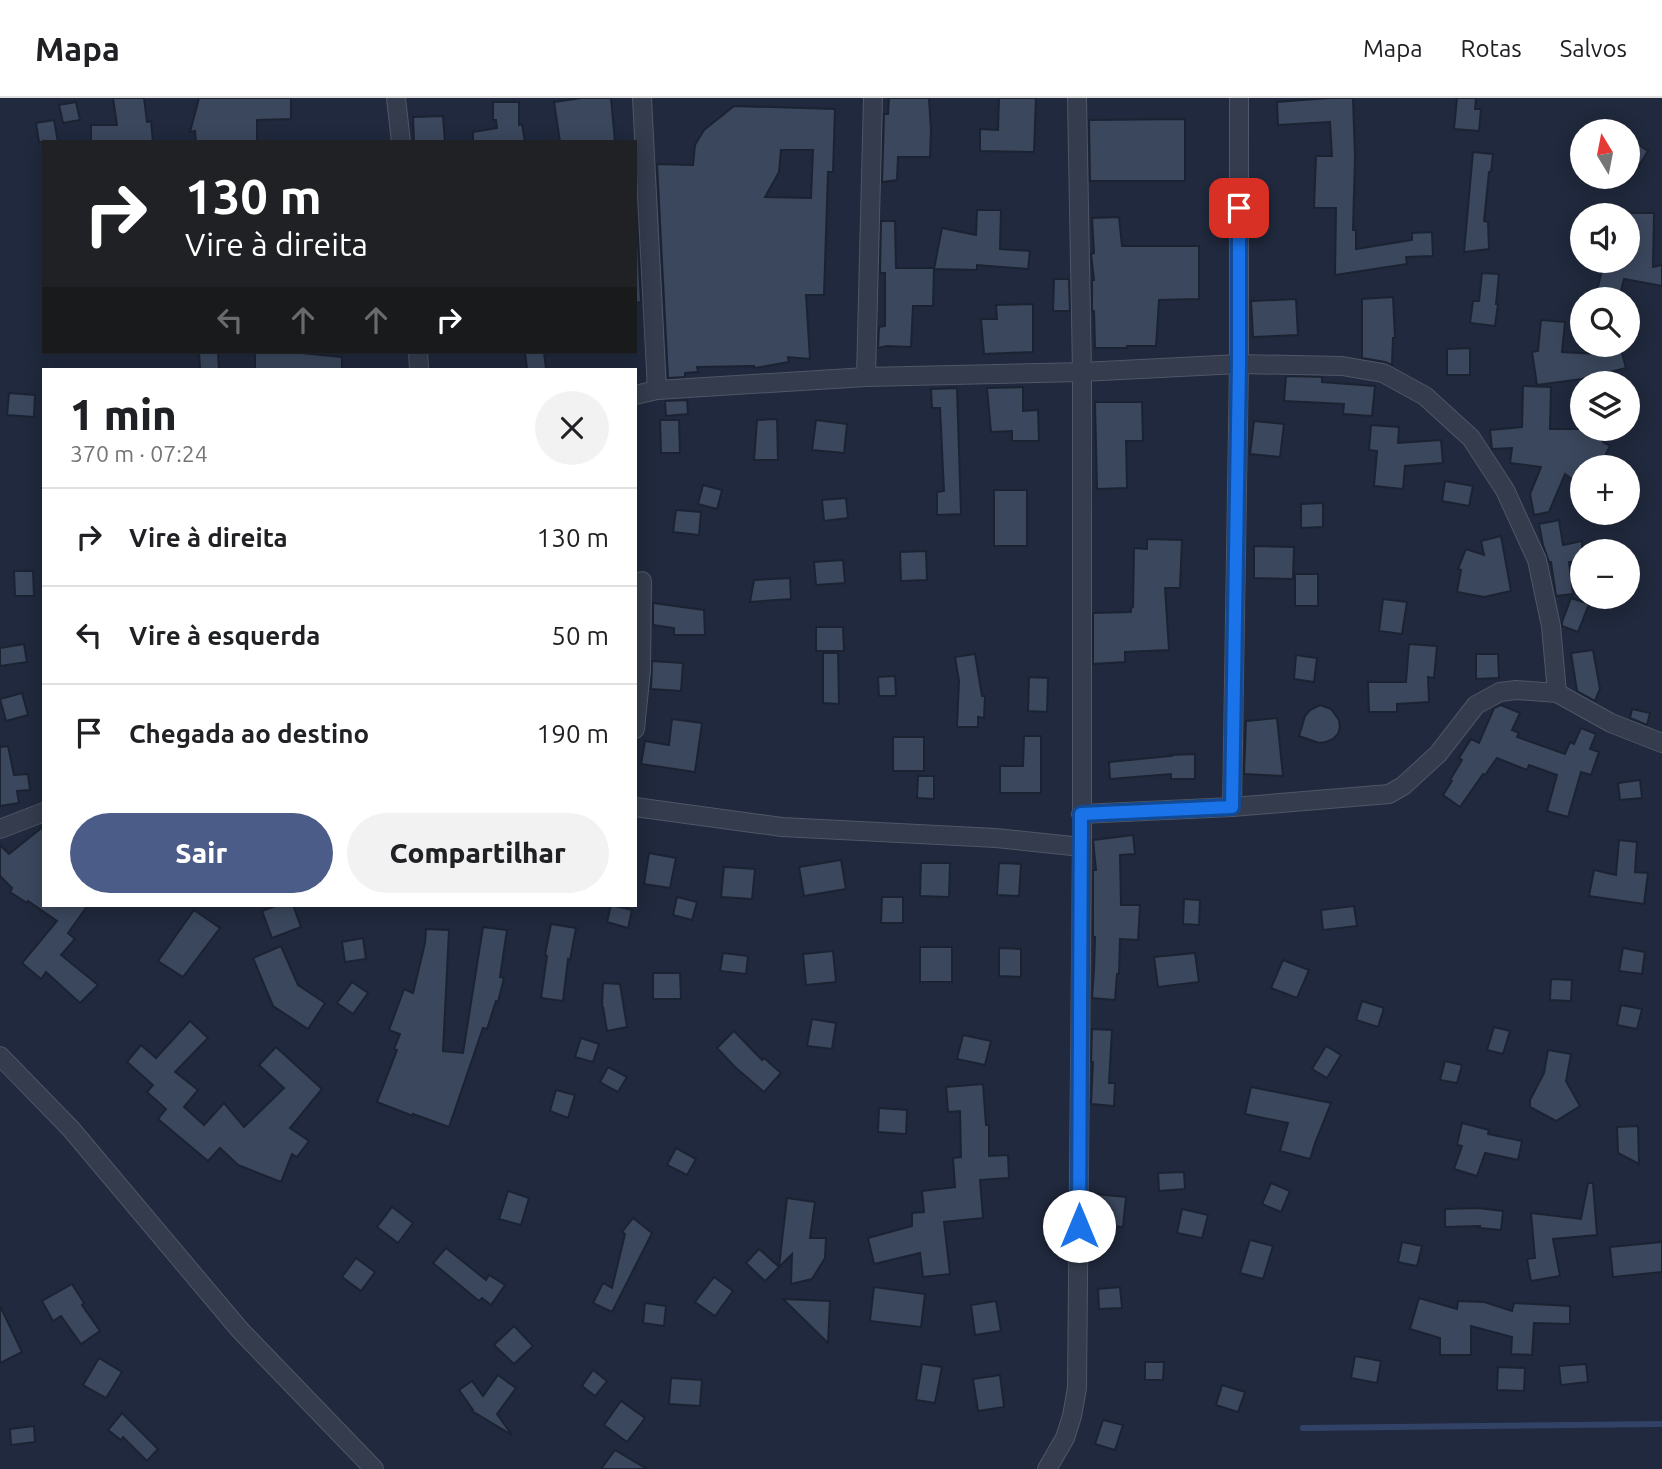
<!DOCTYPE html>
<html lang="pt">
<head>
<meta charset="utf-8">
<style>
  body { margin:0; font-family:Ubuntu,sans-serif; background:#f2f2f2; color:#202124; height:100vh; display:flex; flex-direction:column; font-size:26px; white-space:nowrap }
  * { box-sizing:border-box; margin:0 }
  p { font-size:23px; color:#757577 }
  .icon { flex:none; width:38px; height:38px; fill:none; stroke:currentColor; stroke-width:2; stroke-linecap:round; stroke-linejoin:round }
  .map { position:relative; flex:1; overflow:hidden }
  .drawer { position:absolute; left:42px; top:270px; width:595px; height:539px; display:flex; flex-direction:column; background:#fff; border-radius:0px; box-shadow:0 4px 18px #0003 }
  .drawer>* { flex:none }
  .hud { position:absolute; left:42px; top:42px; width:595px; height:214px; border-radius:0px; box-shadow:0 4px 18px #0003; background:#202124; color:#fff; overflow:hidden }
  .needle { width:46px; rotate:350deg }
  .controls { position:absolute; left:1570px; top:21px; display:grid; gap:14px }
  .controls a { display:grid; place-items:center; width:70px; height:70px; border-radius:50%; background:#fff; box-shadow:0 4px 18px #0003; font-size:35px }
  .pin { position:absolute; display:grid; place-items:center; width:60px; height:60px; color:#fff; margin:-30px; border-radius:14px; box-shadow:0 4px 10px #0006 }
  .me { position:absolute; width:77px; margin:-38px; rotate:0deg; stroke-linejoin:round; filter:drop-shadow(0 0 5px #0008) }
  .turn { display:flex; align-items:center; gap:24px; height:147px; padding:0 28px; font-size:32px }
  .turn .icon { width:91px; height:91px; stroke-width:2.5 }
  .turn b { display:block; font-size:49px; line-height:60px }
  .lanes { display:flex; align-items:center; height:66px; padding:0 28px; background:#0003; justify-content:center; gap:35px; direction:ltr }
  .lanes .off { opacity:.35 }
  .round { display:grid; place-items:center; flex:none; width:74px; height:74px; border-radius:37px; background:#f2f2f2 }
  .headline { display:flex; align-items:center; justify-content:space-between; height:119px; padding:0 28px }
  h1 { font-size:42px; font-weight:800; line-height:52px }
  .cta { display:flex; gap:14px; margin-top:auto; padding:14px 28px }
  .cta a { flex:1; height:80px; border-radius:42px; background:#4a5c87; color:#fff; font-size:28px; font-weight:800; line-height:80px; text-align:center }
  .cta a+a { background:#f2f2f2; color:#202124 }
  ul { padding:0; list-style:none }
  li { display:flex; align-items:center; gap:21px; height:98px; padding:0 28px; border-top:2px solid #e0e0e0 }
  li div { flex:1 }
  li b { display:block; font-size:26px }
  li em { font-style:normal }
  header { display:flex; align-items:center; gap:42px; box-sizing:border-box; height:98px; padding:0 35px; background:#fff; border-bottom:2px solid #e0e0e0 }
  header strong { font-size:33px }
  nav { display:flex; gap:38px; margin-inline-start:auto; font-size:24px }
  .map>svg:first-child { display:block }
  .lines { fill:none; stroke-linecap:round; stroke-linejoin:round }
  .stream { stroke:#324266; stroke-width:6 }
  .building { fill:#3b475d; stroke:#1b2333; stroke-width:2; fill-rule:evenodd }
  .minor-casing { stroke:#4f5667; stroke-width:20 }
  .minor { stroke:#343c4d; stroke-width:18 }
  .route-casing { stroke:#114b97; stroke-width:18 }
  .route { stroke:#1a73e8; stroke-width:12 }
</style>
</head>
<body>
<header>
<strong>Mapa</strong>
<nav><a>Mapa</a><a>Rotas</a><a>Salvos</a></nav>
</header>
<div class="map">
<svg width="1662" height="1371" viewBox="0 0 1662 1371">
  <rect width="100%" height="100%" fill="#20293d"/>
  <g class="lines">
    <polyline class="stream" points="1303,1330 1662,1326"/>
  </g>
  <g class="building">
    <polygon points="113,0 144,0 147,24 151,23 153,44 91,44 91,27 117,27"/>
    <polygon points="199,0 291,0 291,21 257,22 257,44 196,44 195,33 190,34"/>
    <polygon points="581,0 611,0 615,44 560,44 554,4"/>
    <polygon points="889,0 929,0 931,32 930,59 898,59 897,82 882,84 884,16 888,16"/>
    <polygon points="999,0 1036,0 1034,54 980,53 980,31 998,32"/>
    <polygon points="1329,0 1353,0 1355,59 1353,132 1356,132 1356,151 1412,142 1412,135 1432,134 1433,158 1406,159 1407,166 1335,177 1336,110 1314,110 1316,58 1332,58 1330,24 1278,27 1277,4"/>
    <polygon points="1457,0 1476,0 1475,11 1481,11 1479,33 1454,31"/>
    <polygon points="76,4 80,22 63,25 59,7"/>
    <polygon points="493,4 519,4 519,27 522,26 525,44 473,44 473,34 497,30 496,22 493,22"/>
    <path d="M734,8l101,3 -2,63h-5l-4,123h-18l4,64 -22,-2 1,5 -34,6 -1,-2 -57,1 1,5 -13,1v4l-17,1 -11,-214 36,1 2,-20 9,-15zM781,52h32l-2,48 -46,-1 14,-25z"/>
    <polygon points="443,18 445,44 414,44 413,19"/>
    <polygon points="1185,21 1185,83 1090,83 1089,22"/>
    <polygon points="54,22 58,44 39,44 36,25"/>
    <polygon points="1628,40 1648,53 1628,85"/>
    <polygon points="1473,54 1493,56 1491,74 1489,74 1484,123 1488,124 1489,151 1464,154"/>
    <polygon points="635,90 641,204 635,205"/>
    <polygon points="977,112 1001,112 1000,151 1030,153 1028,171 977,167 977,172 934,171 942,130 976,137"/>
    <polygon points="1629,115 1654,115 1653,169 1662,167 1662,188 1624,181 1619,201 1595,201 1604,163 1628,163"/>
    <polygon points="1119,119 1122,148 1199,148 1199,201 1159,202 1156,248 1127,248 1127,250 1095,250 1094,213 1092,213 1092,182 1094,182 1091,156 1094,155 1092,120"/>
    <polygon points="881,123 895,123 896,170 934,170 933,208 913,208 911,249 887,248 878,250 879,229 885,228 885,175 880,175"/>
    <polygon points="1482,175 1499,176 1496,206 1498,206 1495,228 1470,225 1473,203 1479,203"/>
    <polygon points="1054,181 1069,181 1070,213 1053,213"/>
    <polygon points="1393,199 1395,240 1393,240 1392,267 1385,264 1362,260 1362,201"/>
    <polygon points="1296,201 1298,237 1253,239 1251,203"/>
    <polygon points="1033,206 1033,254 984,256 981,221 997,221 996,207"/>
    <polygon points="1541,222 1565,224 1562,254 1597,256 1621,251 1626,270 1582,281 1537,287 1532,254 1538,253"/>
    <polygon points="1470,250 1470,277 1447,277 1447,251"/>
    <polygon points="199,254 218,254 219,271 200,271"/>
    <polygon points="255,254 291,254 342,259 342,271 255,271"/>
    <polygon points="525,254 544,254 546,271 527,271"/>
    <polygon points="1286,278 1322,279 1322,284 1375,288 1372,318 1343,316 1344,306 1284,303"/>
    <polygon points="1523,288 1551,289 1550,331 1605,331 1603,344 1610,348 1599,369 1582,369 1582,388 1565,376 1549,414 1534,417 1530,396 1541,369 1510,365 1512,350 1492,351 1490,332 1522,329"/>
    <polygon points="1023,289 1023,313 1038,312 1039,343 1012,343 1012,333 991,334 987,290"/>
    <polygon points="957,290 961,416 937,417 937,394 944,393 940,310 932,310 931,291"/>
    <polygon points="9,295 35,297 34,319 7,317"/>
    <polygon points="687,302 688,316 666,318 665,303"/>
    <polygon points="1095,304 1142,304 1143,343 1126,343 1127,390 1097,391"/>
    <polygon points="777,321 778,362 754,362 757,322"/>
    <polygon points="660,322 679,322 680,355 661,355"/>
    <polygon points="816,322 847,326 844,355 812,352"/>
    <polygon points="1254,323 1284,326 1280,359 1250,356"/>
    <polygon points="1371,327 1399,329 1398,345 1441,342 1443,365 1405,368 1403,391 1374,388 1377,353 1369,352"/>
    <polygon points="1445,383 1473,388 1469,408 1442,403"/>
    <polygon points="703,387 722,392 717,411 698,406"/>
    <rect x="994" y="392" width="33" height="56"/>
    <polygon points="846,400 848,420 824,423 822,402"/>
    <polygon points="1323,405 1323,429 1301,430 1301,406"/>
    <polygon points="676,412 701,414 699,437 673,434"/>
    <polygon points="1559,422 1563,447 1582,443 1582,462 1569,464 1573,496 1556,498 1551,464 1549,464 1543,447 1539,426"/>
    <polygon points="1501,438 1511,493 1484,499 1457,494 1461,472 1458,471 1466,451 1484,457 1481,443"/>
    <polygon points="1147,441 1182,442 1180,490 1165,490 1169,552 1125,554 1125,564 1093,566 1093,515 1131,514 1131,510 1133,509 1134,450 1147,451"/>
    <polygon points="1254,448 1294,449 1293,481 1254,480"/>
    <polygon points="926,453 927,482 901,483 900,454"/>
    <polygon points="843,462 845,485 816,487 814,464"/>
    <polygon points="14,473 33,473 34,498 15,498"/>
    <rect x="1295" y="476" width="23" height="32"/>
    <polygon points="790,480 791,501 750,504 754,482"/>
    <polygon points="1571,500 1589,506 1578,534 1562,528 1562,524"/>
    <polygon points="1383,501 1407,504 1402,536 1379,533"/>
    <polygon points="653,505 704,512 705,537 674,537 674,530 653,527"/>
    <polygon points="816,529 843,529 844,553 816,553"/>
    <polygon points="24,546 27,564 0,568 0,550"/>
    <polygon points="1409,546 1437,548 1434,580 1428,579 1429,604 1397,606 1397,614 1369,614 1368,584 1406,584"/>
    <polygon points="1593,552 1600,591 1595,603 1577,593 1571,555"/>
    <polygon points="823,555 838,555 839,606 823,605"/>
    <polygon points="975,556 982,598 985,598 984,620 978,619 978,629 957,629 959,583 955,559"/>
    <polygon points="1476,556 1498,556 1499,580 1476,581"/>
    <polygon points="1296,557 1317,560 1314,584 1294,581"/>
    <polygon points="652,563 683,565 681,593 651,591"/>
    <polygon points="895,578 896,598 879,598 878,579"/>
    <polygon points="1029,579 1048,580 1047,614 1028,613"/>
    <polygon points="22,595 28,617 6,623 0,601"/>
    <polygon points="1320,607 1331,611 1339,622 1340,629 1338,636 1333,641 1326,644 1319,645 1299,638 1305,618 1310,612"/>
    <polygon points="1501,607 1520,615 1512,632 1519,635 1517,639 1565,656 1570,644 1574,646 1581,630 1596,636 1590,651 1599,654 1591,677 1581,674 1568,719 1547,713 1557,677 1529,667 1527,672 1497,660 1485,677 1483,676 1460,709 1443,697 1452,683 1450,682 1462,662 1459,660 1471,641 1479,645 1494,610"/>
    <polygon points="1632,611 1650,615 1647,627 1630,620"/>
    <polygon points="1277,620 1283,678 1244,676 1246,623"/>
    <polygon points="672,621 702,625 695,674 641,666 645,643 669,647"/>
    <polygon points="1024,638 1041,638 1041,695 1000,695 1000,668 1023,668"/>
    <rect x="893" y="639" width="31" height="34"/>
    <polygon points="8,648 14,677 28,676 30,692 17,693 19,705 0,708 0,649"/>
    <polygon points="1195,656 1195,681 1171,681 1171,676 1110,681 1109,664 1171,658 1170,657"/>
    <polygon points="918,678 934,678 934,701 917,700"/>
    <polygon points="1640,682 1642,700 1620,702 1618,685"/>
    <polygon points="44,728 44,807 88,807 68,835 75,841 61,857 98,887 80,905 46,874 41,881 22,865 57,823 28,803 27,805 10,794 12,790 0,778 0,747 9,756"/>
    <polygon points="1133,737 1135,756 1120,757 1121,807 1140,807 1138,842 1120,841 1119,876 1117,876 1115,902 1092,900 1094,871 1095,839 1093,839 1093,772 1096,772 1093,742"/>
    <polygon points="1619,742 1637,744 1635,774 1648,775 1644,806 1589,798 1594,772 1616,777"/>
    <polygon points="649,755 676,760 670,790 644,786"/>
    <polygon points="841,762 846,791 804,798 799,769"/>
    <polygon points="921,765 950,765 949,799 920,798"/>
    <polygon points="999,765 1021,766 1019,798 997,797"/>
    <polygon points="724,769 755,771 752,801 721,799"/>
    <polygon points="677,799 697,804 692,822 673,817"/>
    <polygon points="882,799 903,799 903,825 881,825"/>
    <polygon points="1184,801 1200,802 1199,827 1183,826"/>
    <polygon points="278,807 293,807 301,829 272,840 262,813"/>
    <polygon points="611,807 632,812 628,830 607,824"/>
    <polygon points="1354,808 1357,828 1323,832 1321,812"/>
    <polygon points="194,812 220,830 183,879 158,863"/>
    <polygon points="551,826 576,830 570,862 568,861 563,903 541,900 547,858 545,857"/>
    <polygon points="483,829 507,832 500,879 504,880 498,904 496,903 487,931 483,930 449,1029 413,1016 413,1018 377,1004 397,952 394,951 400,936 389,932 404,891 413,895 425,845 426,831 449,832 443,953 463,955"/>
    <polygon points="363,840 366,861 345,864 342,844"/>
    <polygon points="281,848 298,887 325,905 308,931 273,908 253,860"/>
    <rect x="920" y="849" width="32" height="35"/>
    <polygon points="999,850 1021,851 1021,879 999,878"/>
    <polygon points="1623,850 1645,854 1642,876 1619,873"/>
    <polygon points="833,853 836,884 806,887 803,856"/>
    <polygon points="723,855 748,858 746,876 720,873"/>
    <polygon points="1195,855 1199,884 1158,889 1154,859"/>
    <polygon points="1283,862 1309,872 1297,900 1271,890"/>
    <polygon points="653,875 680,875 681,901 653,901"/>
    <polygon points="1551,881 1572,882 1571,903 1550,902"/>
    <polygon points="352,884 368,895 353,916 337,905"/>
    <polygon points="603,885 620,886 627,929 607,933 603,909 602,909"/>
    <polygon points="1362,903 1384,910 1378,929 1356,922"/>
    <polygon points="1621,907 1642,911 1637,931 1617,927"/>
    <polygon points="812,921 836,925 832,951 807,948"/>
    <polygon points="190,923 208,940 175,974 198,992 184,1009 204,1027 224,1005 244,1029 284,990 259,967 276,949 322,991 290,1030 309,1043 297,1059 292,1056 281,1084 238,1067 220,1050 208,1063 158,1021 166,1011 147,994 153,987 127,964 141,947 156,960"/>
    <polygon points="1494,929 1510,933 1503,956 1487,952"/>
    <polygon points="1092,931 1112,932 1109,985 1115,985 1114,1008 1091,1006 1093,964 1091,964"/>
    <polygon points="734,933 762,962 764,960 781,975 764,994 735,969 717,950"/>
    <polygon points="963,937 991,943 985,967 957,961"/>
    <polygon points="581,940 599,946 593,964 575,959"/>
    <polygon points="1326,948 1341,957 1327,980 1312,971"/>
    <polygon points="1548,952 1571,956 1566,983 1580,1008 1556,1023 1530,1009 1530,1002 1544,975"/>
    <polygon points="1445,963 1462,967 1457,985 1440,982"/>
    <polygon points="608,969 627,979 618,994 600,984"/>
    <polygon points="983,986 986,1027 989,1027 989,1058 1008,1057 1009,1080 980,1082 983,1120 944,1124 950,1176 923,1179 920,1155 874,1166 868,1140 912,1128 912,1115 924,1114 922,1093 955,1089 953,1060 961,1059 960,1013 948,1014 946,989"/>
    <polygon points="1251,989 1331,1005 1315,1045 1310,1061 1280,1053 1288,1025 1245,1016"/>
    <polygon points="556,992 575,997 568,1020 550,1013"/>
    <polygon points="879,1010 907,1012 906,1036 878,1034"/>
    <polygon points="1462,1025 1489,1032 1488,1036 1522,1043 1518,1062 1485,1055 1477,1078 1454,1071 1462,1048 1457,1047"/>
    <polygon points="1638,1028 1639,1066 1618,1055 1617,1029"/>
    <polygon points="676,1050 696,1061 687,1077 667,1067"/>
    <polygon points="1184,1074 1185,1091 1159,1093 1158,1075"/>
    <polygon points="1271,1085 1290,1093 1281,1114 1262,1106"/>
    <polygon points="1588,1085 1593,1085 1597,1137 1553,1141 1560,1178 1531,1183 1527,1161 1535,1160 1531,1115 1581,1121"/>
    <polygon points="508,1093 529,1100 521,1127 499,1121"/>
    <polygon points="1095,1096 1126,1099 1123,1129 1092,1126"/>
    <polygon points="787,1100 815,1104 810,1140 826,1140 825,1160 812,1181 791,1186 792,1156 779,1169"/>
    <polygon points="392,1109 413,1125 398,1145 377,1129"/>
    <polygon points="1478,1110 1503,1113 1501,1132 1479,1130 1480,1128 1445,1129 1445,1111"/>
    <polygon points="1182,1111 1208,1117 1202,1140 1177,1135"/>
    <polygon points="633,1120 652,1135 612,1214 593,1205 603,1185 612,1190 625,1136 622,1134"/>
    <polygon points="1250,1142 1273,1148 1263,1181 1240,1175"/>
    <polygon points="1402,1144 1422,1148 1417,1168 1398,1164"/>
    <polygon points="1662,1144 1662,1174 1613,1179 1610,1149"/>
    <polygon points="446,1150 486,1182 489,1177 505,1187 491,1207 482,1200 479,1203 433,1165"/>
    <polygon points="759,1151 779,1169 765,1183 746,1165"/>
    <polygon points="356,1160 375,1174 361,1193 342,1179"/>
    <polygon points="714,1179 733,1193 715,1218 695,1204"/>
    <polygon points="72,1186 84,1205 82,1207 100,1233 81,1246 61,1218 53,1223 42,1203"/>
    <polygon points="874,1189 925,1196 921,1229 870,1223"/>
    <polygon points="1120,1189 1122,1210 1099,1211 1098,1191"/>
    <polygon points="1419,1200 1457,1211 1458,1203 1484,1204 1512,1213 1514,1205 1570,1208 1570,1226 1534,1225 1532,1257 1511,1256 1512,1239 1471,1228 1471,1257 1440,1257 1440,1240 1410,1231"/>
    <polygon points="783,1201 830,1203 828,1245"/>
    <polygon points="996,1203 1001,1233 975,1237 971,1207"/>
    <polygon points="645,1205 666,1208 664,1228 643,1225"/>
    <polygon points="0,1208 22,1254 0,1265"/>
    <polygon points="514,1228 533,1248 514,1266 494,1247"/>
    <polygon points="1355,1258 1381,1263 1377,1285 1351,1280"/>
    <polygon points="99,1260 122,1274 106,1300 83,1287"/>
    <polygon points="1145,1264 1164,1264 1163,1282 1145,1282"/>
    <polygon points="922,1266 942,1269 935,1305 916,1302"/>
    <polygon points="1586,1266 1588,1284 1561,1287 1559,1268"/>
    <polygon points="1498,1269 1525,1270 1524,1293 1497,1292"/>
    <polygon points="593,1272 607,1283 595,1298 582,1288"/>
    <polygon points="498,1277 516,1290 497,1316 512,1337 472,1313 473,1312 459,1292 472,1283 483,1298"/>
    <polygon points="1000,1277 1004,1309 978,1313 973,1281"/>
    <polygon points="671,1280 702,1282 700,1308 669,1306"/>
    <polygon points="1222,1287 1245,1294 1238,1314 1216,1307"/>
    <polygon points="621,1303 645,1320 627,1344 604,1327"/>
    <polygon points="122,1315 158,1351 147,1363 123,1339 121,1342 108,1332"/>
    <polygon points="1103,1322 1123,1327 1115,1352 1095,1346"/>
    <polygon points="34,1328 35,1344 11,1347 10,1331"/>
    <polygon points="615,1352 647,1371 601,1371"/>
  </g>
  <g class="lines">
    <g class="minor-casing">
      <g id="minor">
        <polyline points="396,0 401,44"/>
        <polyline points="642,0 657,292"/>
        <polyline points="418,254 419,271"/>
        <polyline points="866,279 873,0"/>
        <polyline points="635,297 657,292 866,279 1082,274 1239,266 1342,268 1383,275 1425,298 1471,340 1505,392 1537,462 1551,528 1557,595"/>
        <polyline points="635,631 641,572 642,483"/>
        <polyline points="635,709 782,729 996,740 1082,749"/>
        <polyline points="1232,709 1389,696 1403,688 1438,656 1476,607 1500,594 1516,592 1557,595 1611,625 1662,645"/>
        <polyline points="1081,716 1232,709 1239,266 1239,0"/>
        <polyline points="0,731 44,714"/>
        <polyline points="0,958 71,1031 240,1232 374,1371"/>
        <polyline points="1047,1371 1065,1340 1072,1318 1077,1290 1082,749 1082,274 1077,0"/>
      </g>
    </g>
    <use href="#minor" class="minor"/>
  </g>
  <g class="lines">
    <g class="route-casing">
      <polyline id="route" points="1079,1128 1081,716 1232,709 1239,266 1239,110"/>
    </g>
    <use href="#route" class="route"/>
  </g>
</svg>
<div class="controls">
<a><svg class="needle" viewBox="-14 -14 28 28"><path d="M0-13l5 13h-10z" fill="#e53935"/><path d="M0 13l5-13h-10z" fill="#757577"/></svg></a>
<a><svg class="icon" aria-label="sound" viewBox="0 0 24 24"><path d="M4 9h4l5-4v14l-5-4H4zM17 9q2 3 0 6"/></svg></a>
<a><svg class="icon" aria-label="search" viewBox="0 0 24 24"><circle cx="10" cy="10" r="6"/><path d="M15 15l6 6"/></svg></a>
<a><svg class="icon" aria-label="layers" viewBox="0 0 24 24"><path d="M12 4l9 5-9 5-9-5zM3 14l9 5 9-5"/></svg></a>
<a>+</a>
<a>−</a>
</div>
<div class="pin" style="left:1239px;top:110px;background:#d93025"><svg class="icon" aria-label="arrive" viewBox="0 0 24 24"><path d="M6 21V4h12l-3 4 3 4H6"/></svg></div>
<svg class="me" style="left:1079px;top:1128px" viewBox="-20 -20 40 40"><circle r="19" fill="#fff"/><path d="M0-13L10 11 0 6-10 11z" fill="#1a73e8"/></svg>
<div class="hud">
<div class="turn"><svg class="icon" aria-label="right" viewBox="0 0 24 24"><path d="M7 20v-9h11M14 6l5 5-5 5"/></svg><div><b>130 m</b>Vire à direita</div></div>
<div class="lanes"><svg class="icon off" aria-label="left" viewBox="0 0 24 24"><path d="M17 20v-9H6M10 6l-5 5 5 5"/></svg><svg class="icon off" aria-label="ahead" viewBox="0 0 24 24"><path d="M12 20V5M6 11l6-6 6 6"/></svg><svg class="icon off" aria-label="ahead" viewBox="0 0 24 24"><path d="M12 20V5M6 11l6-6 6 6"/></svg><svg class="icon" aria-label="right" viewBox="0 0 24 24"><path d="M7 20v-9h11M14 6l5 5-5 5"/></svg></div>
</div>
<section class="drawer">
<div class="headline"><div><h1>1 min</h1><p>370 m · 07:24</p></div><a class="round"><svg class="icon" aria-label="close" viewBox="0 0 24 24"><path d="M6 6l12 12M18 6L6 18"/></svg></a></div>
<ul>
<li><svg class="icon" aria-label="right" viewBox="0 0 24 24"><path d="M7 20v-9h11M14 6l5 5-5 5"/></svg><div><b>Vire à direita</b></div><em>130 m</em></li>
<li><svg class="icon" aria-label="left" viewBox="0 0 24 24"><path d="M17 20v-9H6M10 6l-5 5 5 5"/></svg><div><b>Vire à esquerda</b></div><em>50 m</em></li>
<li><svg class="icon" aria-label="arrive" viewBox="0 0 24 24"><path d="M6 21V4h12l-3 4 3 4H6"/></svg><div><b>Chegada ao destino</b></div><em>190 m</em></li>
</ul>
<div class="cta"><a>Sair</a><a>Compartilhar</a></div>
</section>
</div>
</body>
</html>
